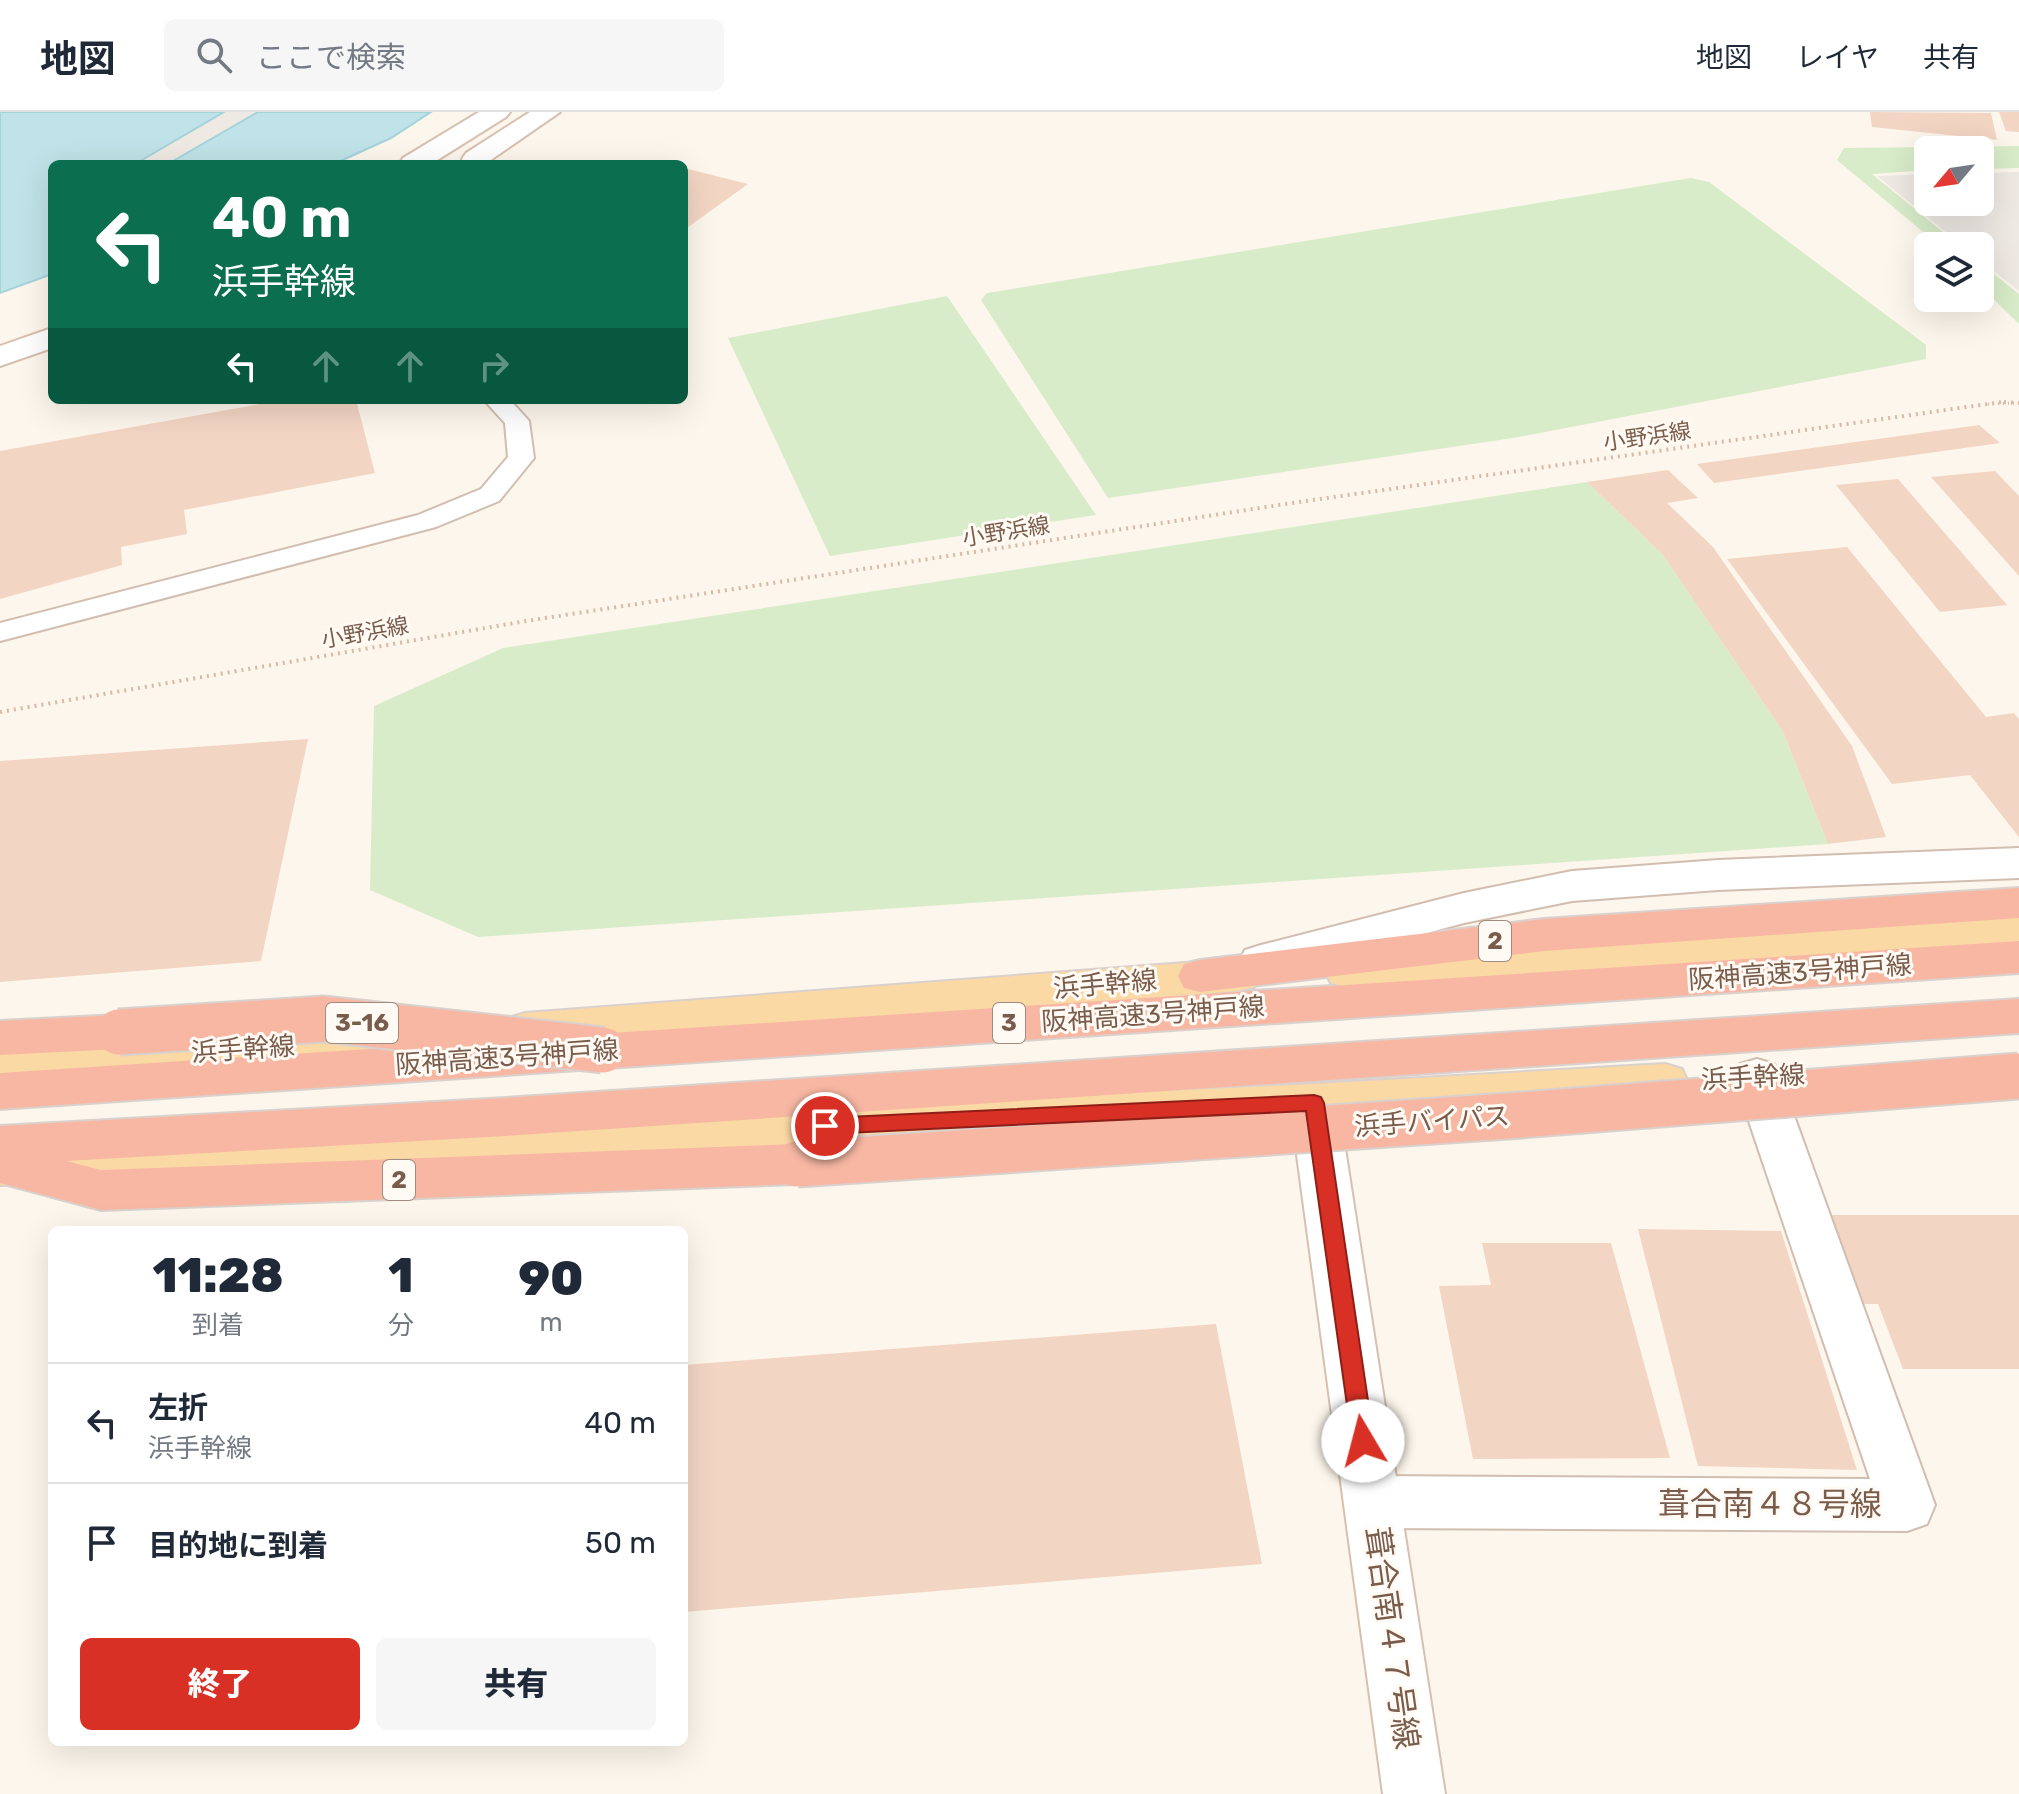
<!DOCTYPE html>
<html lang="ja">
<head>
<meta charset="utf-8">
<style>
  body { margin:0; font-family:Rubik,"Noto Sans JP",sans-serif; background:#f6f6f7; color:#1f2937; height:100vh; display:flex; flex-direction:column; font-size:30px; white-space:nowrap }
  * { box-sizing:border-box; margin:0 }
  p { font-size:26px; color:#747a83 }
  .icon { flex:none; width:44px; height:44px; fill:none; stroke:currentColor; stroke-width:2; stroke-linecap:round; stroke-linejoin:round }
  .map { position:relative; flex:1; overflow:hidden }
  .drawer { position:absolute; left:48px; top:1114px; width:640px; height:520px; display:flex; flex-direction:column; background:#fff; border-radius:12px; box-shadow:0 8px 32px #0002 }
  .drawer>* { flex:none }
  .hud { position:absolute; left:48px; top:48px; width:640px; height:244px; border-radius:12px; box-shadow:0 8px 32px #0002; background:#0b6e4f; color:#fff; overflow:hidden }
  .needle { width:52px; rotate:241deg }
  .controls { position:absolute; left:1914px; top:24px; display:grid; gap:16px }
  .controls a { display:grid; place-items:center; width:80px; height:80px; border-radius:12px; background:#fff; box-shadow:0 8px 32px #0002; font-size:40px }
  .pin { position:absolute; display:grid; place-items:center; width:68px; height:68px; color:#fff; margin:-34px; border:4px solid #fff; border-radius:50%; box-shadow:0 2px 8px #0007 }
  .me { position:absolute; width:88px; margin:-44px; rotate:352deg; stroke-linejoin:round; filter:drop-shadow(0 0 6px #0008) }
  .turn { display:flex; align-items:center; gap:28px; height:168px; padding:0 32px; font-size:36px }
  .turn .icon { width:104px; height:104px; stroke-width:2.5 }
  .turn b { display:block; font-size:56px; line-height:68px }
  .lanes { display:flex; align-items:center; height:76px; padding:0 32px; background:#0003; justify-content:center; gap:40px; direction:ltr }
  .lanes .off { opacity:.35 }
  .eta { display:flex; justify-content:space-evenly; align-items:center; height:136px; text-align:center }
  .eta b { font-size:48px; font-weight:800; line-height:56px }
  .action { display:flex; gap:16px; margin-top:auto; padding:16px 32px }
  .action a { flex:1; height:92px; border-radius:12px; background:#d93025; color:#fff; font-size:32px; font-weight:800; line-height:92px; text-align:center }
  .action a+a { background:#f6f6f7; color:#1f2937 }
  ul { padding:0; list-style:none }
  li { display:flex; align-items:center; gap:24px; height:120px; padding:0 32px; border-top:2px solid #e0e1e3 }
  li div { flex:1 }
  li b { display:block; font-size:30px }
  li em { font-style:normal }
  header { display:flex; align-items:center; gap:48px; box-sizing:border-box; height:112px; padding:0 40px; background:#fff; border-bottom:2px solid #e0e1e3 }
  header strong { font-size:38px }
  nav { display:flex; gap:44px; margin-inline-start:auto; font-size:28px }
  .search { width:560px; height:72px; background:#f6f6f7; display:flex; align-items:center; gap:20px; box-sizing:border-box; padding:0 28px; border-radius:12px; color:#747a83; font-size:30px }
  .map>svg:first-child { display:block }
  .industrial { fill:#efe9e4 }
  .green { fill:#d8ecc9 }
  .water { fill:#bfe3e8; stroke:#a5d3da; stroke-width:2 }
  .building { fill:#f3d5c3 }
  .lines { fill:none; stroke-linecap:round; stroke-linejoin:round }
  .lane-casing { stroke:#d1beb0; stroke-width:4 }
  .street-casing { stroke:#d1beb0; stroke-width:4 }
  .secondary-casing { stroke:#d6c0b0; stroke-width:4 }
  .primary-casing { stroke:#dad1cd; stroke-width:4 }
  .highway-casing { stroke:#dad1cd; stroke-width:4 }
  .path-far1 { stroke:#d9b8a5; stroke-width:3; stroke-dasharray:1 4; stroke-linecap:butt }
  .path { stroke:#d9b8a5; stroke-width:4; stroke-dasharray:2 5; stroke-linecap:butt }
  .lane { fill:#fff; fill-rule:evenodd }
  .street { fill:#fff; fill-rule:evenodd }
  .secondary { fill:#fff; fill-rule:evenodd }
  .primary { fill:#fbd9a5; fill-rule:evenodd }
  .highway { fill:#f7b7a3; fill-rule:evenodd }
  .highway-bridge-casing { stroke:#dad1cd; stroke-width:49; stroke-linecap:butt }
  .highway-bridge { stroke:#f7b7a3; stroke-width:45 }
  .route { fill:#d93025; stroke:#8d1f18; stroke-width:2 }
  .labels { text-anchor:middle; stroke-width:6; stroke-linejoin:round; paint-order:stroke }
  .far-street-label { font-size:22px; fill:#7a5c4d; stroke:#fffaf3 }
  .shield { fill:#fffaf3; stroke:#a28b7f; stroke-width:2 }
  .shield-label { font-size:24px; font-weight:bold; fill:#7a5c4d }
  .street-label { font-size:26px; fill:#7a5c4d; stroke:#fffaf3 }
  .near-street-label { font-size:32px; fill:#7a5c4d; stroke:#fffaf3 }
</style>
</head>
<body>
<header>
<strong>地図</strong>
<div class="search"><svg class="icon" aria-label="search" viewBox="0 0 24 24"><circle cx="10" cy="10" r="6"/><path d="M15 15l6 6"/></svg>ここで検索</div>
<nav><a>地図</a><a>レイヤ</a><a>共有</a></nav>
</header>
<div class="map">
<svg width="2019" height="1682" viewBox="0 0 2019 1682">
  <rect width="100%" height="100%" fill="#fdf6ec"/>
  <g class="industrial">
    <polygon points="224,0 258,0 168,52 135,52"/>
    <polygon points="2019,60 2019,179 1980,148 1980,134 1963,134 1877,64 1928,62 1928,90 1980,90 1980,61"/>
  </g>
  <g class="green">
    <polygon points="2019,34 2019,56 1980,57 1980,38 1928,38 1928,58 1872,62 1960,134 1940,134 1837,48 1844,36"/>
    <polygon points="1691,66 1709,70 1926,233 1926,247 1513,326 1108,386 981,188 987,181"/>
    <polygon points="1980,151 2019,182 2019,212 1980,174"/>
    <polygon points="947,184 1096,403 830,444 728,226"/>
    <polygon points="1587,370 1663,443 1783,620 1828,732 478,825 370,778 374,594 503,536"/>
  </g>
  <g class="water">
    <polygon points="0,0 224,0 135,52 52,52 52,162 0,181"/>
    <polygon points="258,0 431,0 391,26 334,52 168,52"/>
  </g>
  <g class="building">
    <polygon points="1870,0 1991,1 1997,28 1872,15"/>
    <polygon points="1999,0 2019,0 2019,20 2006,19"/>
    <polygon points="684,56 748,72 684,118"/>
    <polygon points="282,288 356,288 375,361 184,398 187,422 121,435 122,453 0,487 0,339"/>
    <polygon points="1979,313 2000,331 1714,371 1697,352"/>
    <polygon points="1668,358 1698,386 1667,391 1713,435 1852,634 1886,725 1828,732 1783,620 1663,443 1587,370"/>
    <polygon points="1995,359 2019,384 2019,464 1931,365"/>
    <polygon points="1898,367 2007,493 1940,500 1836,373"/>
    <polygon points="1847,435 1986,605 2014,601 2019,607 2019,725 1970,663 1892,672 1727,447"/>
    <polygon points="308,627 261,849 0,870 0,649"/>
    <polygon points="1829,1103 2019,1103 2019,1257 1903,1257 1878,1192 1862,1192"/>
    <polygon points="1638,1117 1781,1119 1857,1358 1698,1354"/>
    <polygon points="1482,1131 1611,1131 1670,1346 1473,1347 1439,1174 1491,1173"/>
    <polygon points="1216,1212 1262,1452 684,1500 684,1253"/>
  </g>
  <g class="lines">
    <g class="lane-casing">
      <polygon id="lane" points="484,288 510,288 529,309 534,346 499,389 436,415 0,529 0,511 418,403 481,377 508,345 505,311"/>
    </g>
    <g class="street-casing">
      <g id="street">
        <polygon points="2019,736 2019,766 1718,778 1572,789 1464,811 1261,865 1245,860 1239,849 1245,838 1261,833 1464,781 1572,759 1718,748"/>
        <polygon points="1757,947 1774,952 1780,965 1935,1393 1927,1412 1907,1419 1372,1416 1352,1408 1344,1390 1352,1372 1372,1364 1870,1367 1734,965 1740,952"/>
      </g>
    </g>
    <g class="secondary-casing">
      <g id="secondary">
        <polygon points="479,0 510,0 506,5 431,52 399,52 403,46"/>
        <polygon points="530,0 560,0 485,52 465,52 462,47 466,41"/>
        <polygon points="52,216 52,236 0,254 0,234"/>
        <polygon points="1314,972 1331,978 1338,991 1445,1682 1383,1682 1290,991 1297,978"/>
      </g>
    </g>
    <g class="primary-casing">
      <g id="primary">
        <polygon points="2019,805 2019,837 1347,875 1331,871 1325,859 1331,847 1347,843"/>
        <polygon points="1238,847 1254,851 1260,863 1254,875 1238,879 525,935 509,930 502,918 509,906 525,901"/>
        <polygon points="393,909 409,915 416,927 409,939 393,945 0,972 0,936"/>
        <polygon points="1665,952 1682,957 1688,970 1682,983 1665,988 1314,1010 0,1073 0,1033 1314,972"/>
      </g>
    </g>
    <g class="highway-casing">
      <g id="highway">
        <polygon points="2019,776 2019,806 1544,839 1200,880 1184,876 1178,864 1184,852 1200,848 1544,807"/>
        <polygon points="2019,829 2019,861 0,997 0,961"/>
        <polygon points="2019,887 2019,921 506,1024 66,1049 101,1058 797,1032 814,1038 821,1052 814,1066 797,1072 101,1098 0,1071 0,1014 506,986"/>
        <polygon points="119,903 135,908 142,920 135,932 119,937 0,943 0,909"/>
      </g>
    </g>
    <polyline class="path-far1" points="1988,292 2019,291"/>
    <g class="path">
      <polyline points="2004,290 2019,291"/>
      <polyline points="0,600 526,509 1292,391 2002,290"/>
    </g>
    <use href="#lane" class="lane"/>
    <use href="#street" class="street"/>
    <use href="#secondary" class="secondary"/>
    <use href="#primary" class="primary"/>
    <use href="#highway" class="highway"/>
    <g class="highway-bridge-casing">
      <g id="highway-bridge">
        <polyline points="119,920 324,907 603,938"/>
        <polyline points="797,1052 1508,1004 2019,964"/>
      </g>
    </g>
    <use href="#highway-bridge" class="highway-bridge"/>
  </g>
  <polygon class="route" points="1314,983 1321,985 1324,991 1374,1329 1371,1336 1363,1339 1355,1336 1352,1329 1306,999 825,1022 818,1020 815,1014 818,1009 825,1006"/>
  <g class="labels">
    <g class="far-street-label">
      <text transform="translate(1647 324) rotate(-8)" y="8">小野浜線</text>
      <text transform="translate(1006 419) rotate(-9)" y="8">小野浜線</text>
      <text transform="translate(365 520) rotate(-10)" y="8">小野浜線</text>
    </g>
    <g class="shield">
      <rect x="1479" y="809" width="32" height="40" rx="6"/>
      <rect x="326" y="891" width="72" height="40" rx="6"/>
      <rect x="993" y="891" width="32" height="40" rx="6"/>
      <rect x="383" y="1048" width="32" height="40" rx="6"/>
    </g>
    <g class="shield-label">
      <text x="1495" y="837">2</text>
      <text x="362" y="919">3-16</text>
      <text x="1009" y="919">3</text>
      <text x="399" y="1076">2</text>
    </g>
    <g class="street-label">
      <text transform="translate(1800 860) rotate(-4)" y="9">阪神高速3号神戸線</text>
      <text transform="translate(1105 872) rotate(-5)" y="9">浜手幹線</text>
      <text transform="translate(1153 902) rotate(-4)" y="9">阪神高速3号神戸線</text>
      <text transform="translate(243 937) rotate(-4)" y="9">浜手幹線</text>
      <text transform="translate(507 945) rotate(-4)" y="9">阪神高速3号神戸線</text>
      <text transform="translate(1753 965) rotate(-3)" y="9">浜手幹線</text>
      <text transform="translate(1432 1009) rotate(-4)" y="9">浜手バイパス</text>
    </g>
    <g class="near-street-label">
      <text x="1770" y="1403">葺合南４８号線</text>
      <text transform="translate(1392 1526) rotate(82)" y="11">葺合南４７号線</text>
    </g>
  </g>
</svg>
<div class="controls">
<a><svg class="needle" viewBox="-14 -14 28 28"><path d="M0-13l5 13h-10z" fill="#e53935"/><path d="M0 13l5-13h-10z" fill="#747a83"/></svg></a>
<a><svg class="icon" aria-label="layers" viewBox="0 0 24 24"><path d="M12 4l9 5-9 5-9-5zM3 14l9 5 9-5"/></svg></a>
</div>
<div class="pin" style="left:825px;top:1014px;background:#d93025"><svg class="icon" aria-label="arrive" viewBox="0 0 24 24"><path d="M6 21V4h12l-3 4 3 4H6"/></svg></div>
<svg class="me" style="left:1363px;top:1329px" viewBox="-20 -20 40 40"><circle r="19" fill="#fff"/><path d="M0-13L10 11 0 6-10 11z" fill="#d93025"/></svg>
<div class="hud">
<div class="turn"><svg class="icon" aria-label="left" viewBox="0 0 24 24"><path d="M17 20v-9H6M10 6l-5 5 5 5"/></svg><div><b>40 m</b>浜手幹線</div></div>
<div class="lanes"><svg class="icon" aria-label="left" viewBox="0 0 24 24"><path d="M17 20v-9H6M10 6l-5 5 5 5"/></svg><svg class="icon off" aria-label="ahead" viewBox="0 0 24 24"><path d="M12 20V5M6 11l6-6 6 6"/></svg><svg class="icon off" aria-label="ahead" viewBox="0 0 24 24"><path d="M12 20V5M6 11l6-6 6 6"/></svg><svg class="icon off" aria-label="right" viewBox="0 0 24 24"><path d="M7 20v-9h11M14 6l5 5-5 5"/></svg></div>
</div>
<section class="drawer">
<div class="eta">
<div><b>11:28</b><p>到着</p></div>
<div><b>1</b><p>分</p></div>
<div><b>90</b><p>m</p></div>
</div>
<ul>
<li><svg class="icon" aria-label="left" viewBox="0 0 24 24"><path d="M17 20v-9H6M10 6l-5 5 5 5"/></svg><div><b>左折</b><p>浜手幹線</p></div><em>40 m</em></li>
<li><svg class="icon" aria-label="arrive" viewBox="0 0 24 24"><path d="M6 21V4h12l-3 4 3 4H6"/></svg><div><b>目的地に到着</b></div><em>50 m</em></li>
</ul>
<div class="action"><a>終了</a><a>共有</a></div>
</section>
</div>
</body>
</html>
